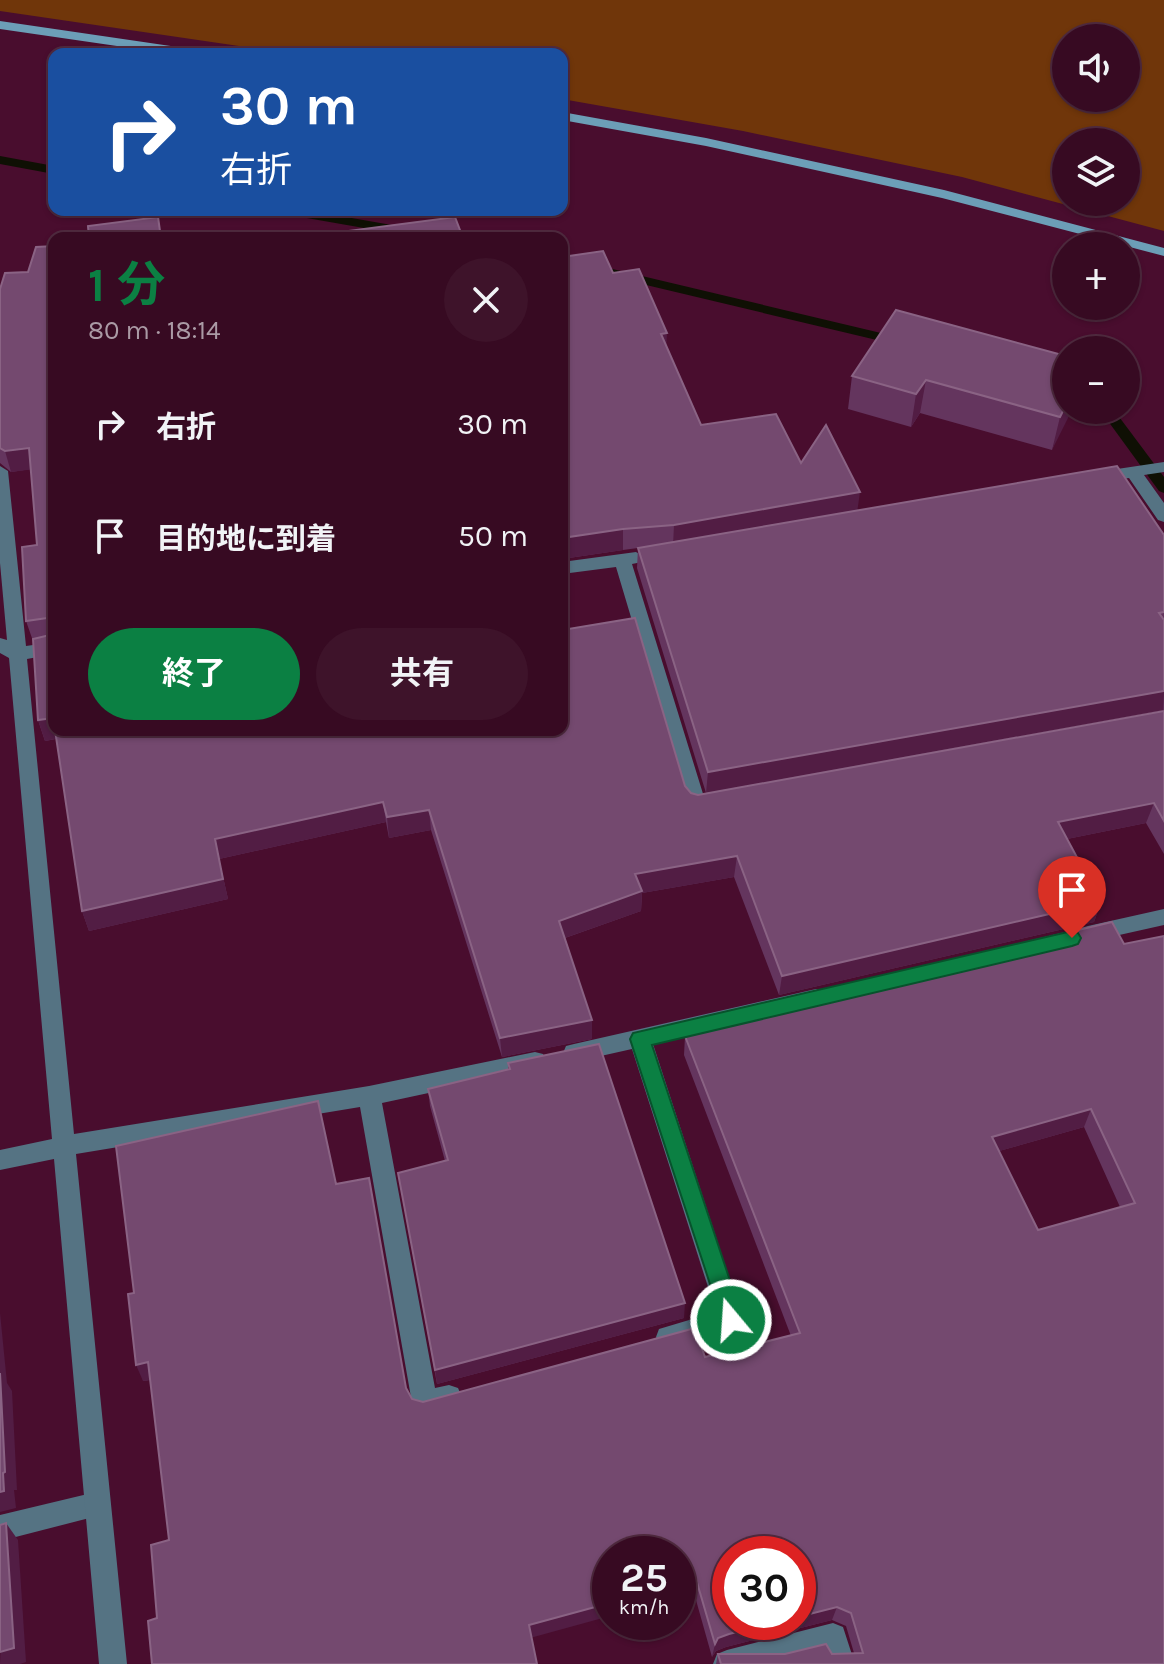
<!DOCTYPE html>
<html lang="ja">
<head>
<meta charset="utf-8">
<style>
  body { margin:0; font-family:Karla,"Noto Sans JP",sans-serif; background:#3e132a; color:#f1f3f6; height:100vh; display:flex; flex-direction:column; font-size:30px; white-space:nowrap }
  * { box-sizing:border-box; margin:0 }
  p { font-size:26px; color:#aa9aa5 }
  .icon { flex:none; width:44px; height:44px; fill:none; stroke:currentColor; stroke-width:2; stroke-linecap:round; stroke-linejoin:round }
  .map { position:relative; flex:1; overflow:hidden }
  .side { position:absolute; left:48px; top:232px; width:520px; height:504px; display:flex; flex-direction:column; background:#370a22; border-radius:16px; box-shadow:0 2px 6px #0004,0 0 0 2px #512b40 }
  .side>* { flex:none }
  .top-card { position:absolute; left:48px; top:48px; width:520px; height:168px; border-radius:16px; box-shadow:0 2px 6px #0004,0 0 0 2px #512b40; background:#1a4fa0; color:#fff; overflow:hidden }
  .tools { position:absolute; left:1052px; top:24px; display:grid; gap:16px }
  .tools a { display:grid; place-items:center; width:88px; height:88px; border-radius:50%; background:#370a22; box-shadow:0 2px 6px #0004,0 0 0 2px #512b40; font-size:40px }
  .speed { position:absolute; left:592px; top:1536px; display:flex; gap:16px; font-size:40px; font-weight:700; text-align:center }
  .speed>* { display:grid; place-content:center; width:104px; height:104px; border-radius:50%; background:#370a22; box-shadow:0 2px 6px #0004,0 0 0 2px #512b40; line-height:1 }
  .speed small { font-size:20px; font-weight:400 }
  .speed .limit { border:12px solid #d22; background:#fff; color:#111 }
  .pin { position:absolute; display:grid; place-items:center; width:68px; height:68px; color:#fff; margin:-82px -34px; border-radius:50% 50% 50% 0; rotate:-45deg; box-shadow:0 0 8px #0007 }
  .pin .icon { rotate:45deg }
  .me { position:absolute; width:88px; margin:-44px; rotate:342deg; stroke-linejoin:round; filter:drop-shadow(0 0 6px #0008) }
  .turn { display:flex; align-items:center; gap:28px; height:168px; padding:0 40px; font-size:36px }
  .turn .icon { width:104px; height:104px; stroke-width:2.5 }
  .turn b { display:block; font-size:56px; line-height:68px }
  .round { display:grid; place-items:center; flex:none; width:84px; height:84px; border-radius:42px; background:#3e132a }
  .head { display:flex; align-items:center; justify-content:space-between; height:136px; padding:0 40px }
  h1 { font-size:48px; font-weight:700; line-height:60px; color:#0b8043 }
  .button { display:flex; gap:16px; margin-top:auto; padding:16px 40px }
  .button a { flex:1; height:92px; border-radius:48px; background:#0b8043; color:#fff; font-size:32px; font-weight:700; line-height:92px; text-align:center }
  .button a+a { background:#3e132a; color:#f1f3f6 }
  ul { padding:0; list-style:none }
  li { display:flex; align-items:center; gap:24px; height:112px; padding:0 40px }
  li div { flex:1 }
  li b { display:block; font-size:30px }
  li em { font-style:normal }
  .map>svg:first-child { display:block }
  .green { fill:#70360a; fill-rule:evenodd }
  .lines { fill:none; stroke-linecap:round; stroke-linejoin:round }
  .stream { fill:#0f1004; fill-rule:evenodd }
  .lane { fill:#557383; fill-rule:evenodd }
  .street { fill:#557383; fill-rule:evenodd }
  .secondary { fill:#6c9eb7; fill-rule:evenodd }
  .wall { fill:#64355e; fill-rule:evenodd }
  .shaded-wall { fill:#521d44 }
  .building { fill:#74496f; stroke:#8a6384; stroke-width:2; fill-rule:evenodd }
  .route { fill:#0b8043; stroke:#07532c; stroke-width:2 }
</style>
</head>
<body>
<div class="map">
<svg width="1164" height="1664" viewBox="0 0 1164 1664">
  <rect width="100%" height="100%" fill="#490d2e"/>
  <path class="green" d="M0,0h1164v231l-202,-54 -219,-46 -181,-32v-45h-269l-293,-43zM1066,38h60v60h-60zM1066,142h60v60h-60z"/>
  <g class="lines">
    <g class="stream">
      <polygon points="0,156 54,166 54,174 0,164"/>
      <polygon points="278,210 306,210 443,234 450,238 421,238 284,214"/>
      <polygon points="562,257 902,338 909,342 902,346 562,265"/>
      <polygon points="1100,410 1114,410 1164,477 1164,493 1159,491"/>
    </g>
    <polygon class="lane" points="96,1492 105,1496 109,1505 105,1514 0,1541 0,1515"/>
    <g class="street">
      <polygon points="1164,462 1164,472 1144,475 1164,503 1164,522 1158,520 1129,478 1097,482 1089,477 1097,472"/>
      <polygon points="0,466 8,471 26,646 54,642 54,654 27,659 74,1134 369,1086 535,1052 543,1054 546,1061 543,1068 535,1070 382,1103 435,1388 449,1385 458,1388 462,1397 458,1406 425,1415 416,1412 412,1403 360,1107 76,1154 127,1664 99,1664 54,1159 0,1170 0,1150 52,1139 9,658 0,653 0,638 7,640 0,563"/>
      <path d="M636,552l9,6 -3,4 -10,2 72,233 15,1 3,5 -3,5c-10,3 -19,5 -29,2l-3,-5 -71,-238 -54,7v-12z"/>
      <polygon points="1164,909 1164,925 1088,942 1081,940 1078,934 1081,928 1088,926"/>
      <polygon points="816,989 824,992 827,998 824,1004 653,1044 743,1320 740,1328 731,1332 668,1349 659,1345 656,1337 659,1329 716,1312 632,1049 574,1062 566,1060 563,1053 566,1046 574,1044"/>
      <polygon points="833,1623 843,1627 855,1664 827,1664 824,1653 781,1664 713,1664 717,1654 727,1650"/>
    </g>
    <g class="secondary">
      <polygon points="0,21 198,50 204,54 172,54 0,29"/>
      <polygon points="562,112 706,138 944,190 1164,248 1164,256 942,198 706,146 562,120"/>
    </g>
  </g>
  <g class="wall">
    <polygon points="54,246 54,730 685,786 691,793 698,795 1164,711 1164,854 1146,823 1067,839 1101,902 1094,922 779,995 734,877 642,893 641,911 565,938 592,1020 592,1039 502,1057 431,830 389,838 386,822 219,859 228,899 89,931 82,911 56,739 45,741 38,720 33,641 26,621 37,545 31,469 11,472 0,463 0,289 28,272"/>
    <polygon points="562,257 613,273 667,347 701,425 801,463 858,510 1164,535 1164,710 706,793 637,568 638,548 623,550 562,559"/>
    <polygon points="896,310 1066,410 1052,450 920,413 911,427 848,409 852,376"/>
    <path d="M1124,944l40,720h-448l2,-10 136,-1 -8,-27 -14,-6 -106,27 -10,4 -4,6 -18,-64 -537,25 12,-78 -19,-160 -7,1 -9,-88 202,-109 70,204 6,11 11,3 282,-45 86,-21 -107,-281 1,-19 104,-26 2,-12zM1084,1127l36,80 -82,23 -39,-79z"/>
    <polygon points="508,1063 684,1318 437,1384 401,1189 445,1161 430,1106 428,1089 508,1069"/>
  </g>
  <g class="shaded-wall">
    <polygon points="667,333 666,353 661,334"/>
    <polygon points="926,380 920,413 911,427 916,394"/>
    <polygon points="1066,405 1066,410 1072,410 1052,450 1060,417"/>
    <polygon points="29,448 35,469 11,472 5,451"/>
    <polygon points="860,492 857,513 673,546 674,525"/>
    <polygon points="623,529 623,550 562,559 562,538"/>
    <polygon points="1164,691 1163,710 706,793 708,772"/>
    <polygon points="53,718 54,730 57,730 60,738 45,741 38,720"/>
    <polygon points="383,802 386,822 219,859 228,899 89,931 82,911 215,839"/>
    <polygon points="1154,803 1146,823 1052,842 1058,822"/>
    <polygon points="429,810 431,830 389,838 387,817"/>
    <polygon points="737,856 734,877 642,893 641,911 559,940 559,921 635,874"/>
    <polygon points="1101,902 1094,922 779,995 782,976"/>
    <polygon points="592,1020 592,1039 502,1057 500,1038"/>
    <polygon points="1091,1109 1084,1127 985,1155 992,1137"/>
    <polygon points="685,1303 684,1318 437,1384 435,1370"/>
    <polygon points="0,1313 7,1383 12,1391 17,1490 14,1490 16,1508 0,1512 0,1492 3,1473 0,1380"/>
    <polygon points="148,1362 155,1379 143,1381 136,1365"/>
    <polygon points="6,1523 18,1540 26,1662 20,1664 0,1664"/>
    <polygon points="696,1579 694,1593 678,1597 678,1584"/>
    <polygon points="610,1603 610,1616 530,1638 529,1625"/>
    <polygon points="837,1607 832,1620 726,1647 716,1651 712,1657 715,1644 718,1638 729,1634 777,1622 798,1622 798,1617"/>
  </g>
  <g class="building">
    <polygon points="158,217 161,238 89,238 88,226"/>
    <polygon points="455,217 463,238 295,238"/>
    <polygon points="54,246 54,725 53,718 38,720 33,639 50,635 51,621 47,618 26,621 22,547 37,545 29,448 5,451 0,448 0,289 5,273 28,272 36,247"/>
    <polygon points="603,251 613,273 639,269 667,333 661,334 701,425 776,414 801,463 826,425 860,492 674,525 623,529 562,538 562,257"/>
    <polygon points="896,310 1066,356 1066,405 1060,417 926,380 916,394 852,376"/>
    <polygon points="1117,466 1164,535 1164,612 1159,613 1164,620 1164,691 708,772 638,548"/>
    <polygon points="635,618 685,786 691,793 698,795 1164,711 1164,821 1154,803 1058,822 1101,902 782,976 737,856 635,874 642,891 559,921 592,1020 500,1038 429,810 387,817 383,802 215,839 223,879 82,911 55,730 562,730 562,630"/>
    <path d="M1112,922l12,22 40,-8v728h-443l-3,-10h67l41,-10 6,10 31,-1 -12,-40 -14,-6 -39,10v-63h-68v68h47l-48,12 -11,4 -3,6 -19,-65 -18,5v-30h-68v49l-81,22 8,39h-385l-4,-43 9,-3 -6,-73 18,-5 -21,-178 -12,3 -8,-71 6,-1 -18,-147 202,-45 18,83 33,-6 37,210 6,11 11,3 272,-74 10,29 95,-24 -115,-297 110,-28 -4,-10zM1091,1109l44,94 -97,27 -46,-93z"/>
    <polygon points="599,1044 685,1303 435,1370 398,1173 448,1160 428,1089 510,1069 508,1063"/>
    <polygon points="0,1373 5,1472 3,1473 4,1491 0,1492"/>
    <polygon points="6,1523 14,1648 0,1652 0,1525"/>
  </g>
  <polygon class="route" points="1072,931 1078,933 1081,938 1078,944 1072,946 652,1045 743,1320 739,1327 731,1330 724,1327 630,1039 633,1033"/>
</svg>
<div class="tools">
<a><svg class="icon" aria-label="sound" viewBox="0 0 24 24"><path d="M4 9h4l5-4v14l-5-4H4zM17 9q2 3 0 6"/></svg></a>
<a><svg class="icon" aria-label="layers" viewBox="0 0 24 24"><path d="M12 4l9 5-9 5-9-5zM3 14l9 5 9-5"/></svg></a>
<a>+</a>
<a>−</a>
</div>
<div class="speed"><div>25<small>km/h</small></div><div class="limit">30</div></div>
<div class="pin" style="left:1072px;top:938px;background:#d93025"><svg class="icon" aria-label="arrive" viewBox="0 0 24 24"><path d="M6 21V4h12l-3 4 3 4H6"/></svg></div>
<svg class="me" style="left:731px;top:1320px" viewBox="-20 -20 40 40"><circle r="17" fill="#0b8043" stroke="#fff" stroke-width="3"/><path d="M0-11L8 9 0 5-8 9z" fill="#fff"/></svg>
<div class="top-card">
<div class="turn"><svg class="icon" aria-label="right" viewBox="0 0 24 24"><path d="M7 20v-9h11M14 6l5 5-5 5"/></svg><div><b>30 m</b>右折</div></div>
</div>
<section class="side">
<div class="head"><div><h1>1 分</h1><p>80 m · 18:14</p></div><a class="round"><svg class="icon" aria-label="close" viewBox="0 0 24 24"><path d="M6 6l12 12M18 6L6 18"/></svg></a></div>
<ul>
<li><svg class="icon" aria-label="right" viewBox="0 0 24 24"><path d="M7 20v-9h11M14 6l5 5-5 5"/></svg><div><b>右折</b></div><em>30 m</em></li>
<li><svg class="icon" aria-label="arrive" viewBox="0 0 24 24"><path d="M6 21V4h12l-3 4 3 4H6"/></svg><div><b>目的地に到着</b></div><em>50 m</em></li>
</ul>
<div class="button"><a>終了</a><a>共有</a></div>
</section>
</div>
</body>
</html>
